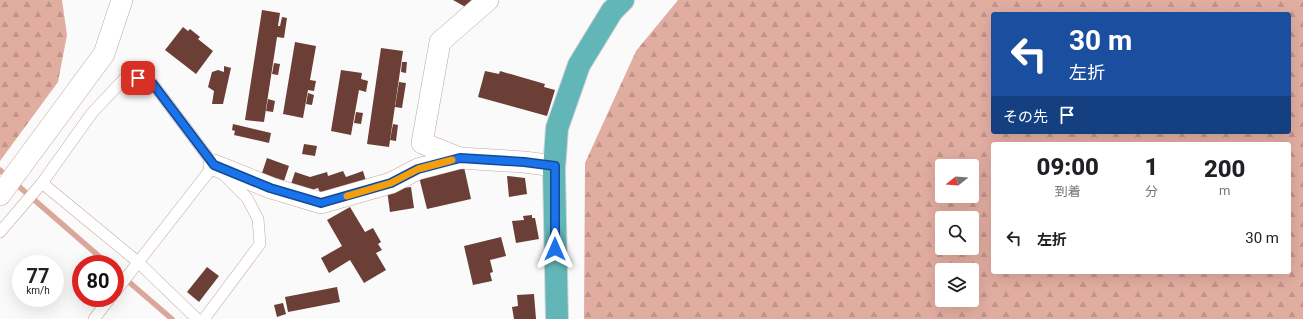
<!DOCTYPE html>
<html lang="ja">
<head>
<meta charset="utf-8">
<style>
  body { margin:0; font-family:Roboto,"Noto Sans JP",sans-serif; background:#f2f2f2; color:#202124; height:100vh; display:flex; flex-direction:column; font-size:15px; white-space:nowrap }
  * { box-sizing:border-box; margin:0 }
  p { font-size:13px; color:#757577 }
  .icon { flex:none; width:22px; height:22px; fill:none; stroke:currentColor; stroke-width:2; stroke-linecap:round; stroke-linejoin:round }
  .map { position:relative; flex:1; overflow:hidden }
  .side { position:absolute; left:991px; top:142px; width:300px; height:132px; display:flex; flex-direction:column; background:#fff; border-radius:4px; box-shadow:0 4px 16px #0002 }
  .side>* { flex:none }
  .banner { position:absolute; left:991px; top:12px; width:300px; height:122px; border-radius:4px; box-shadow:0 4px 16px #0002; background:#1a4fa0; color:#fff; overflow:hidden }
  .needle { width:26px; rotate:253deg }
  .buttons { position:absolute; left:935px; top:159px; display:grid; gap:8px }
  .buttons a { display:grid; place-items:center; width:44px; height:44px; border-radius:4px; background:#fff; box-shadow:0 4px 16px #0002; font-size:20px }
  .speed { position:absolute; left:12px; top:255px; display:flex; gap:8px; font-size:20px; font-weight:700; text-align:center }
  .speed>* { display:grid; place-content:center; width:52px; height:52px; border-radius:50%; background:#fff; box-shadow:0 4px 16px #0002; line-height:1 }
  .speed small { font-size:10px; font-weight:400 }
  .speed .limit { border:6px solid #d22; background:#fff; color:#111 }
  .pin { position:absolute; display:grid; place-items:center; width:34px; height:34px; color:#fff; margin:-17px; border-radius:8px; box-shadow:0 2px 6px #0006 }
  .me { position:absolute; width:44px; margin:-22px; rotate:0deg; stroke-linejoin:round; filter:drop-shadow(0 0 3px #0008) }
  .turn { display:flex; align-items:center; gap:14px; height:84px; padding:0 12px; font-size:18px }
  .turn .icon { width:52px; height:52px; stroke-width:2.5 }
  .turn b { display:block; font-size:28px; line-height:34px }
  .then { display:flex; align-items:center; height:38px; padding:0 12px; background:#0003; gap:8px; font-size:15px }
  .eta { display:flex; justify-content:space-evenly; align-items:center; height:68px; text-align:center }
  .eta b { font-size:24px; font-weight:800; line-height:28px }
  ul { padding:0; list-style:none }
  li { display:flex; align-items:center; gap:12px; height:56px; padding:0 12px }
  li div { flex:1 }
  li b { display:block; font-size:15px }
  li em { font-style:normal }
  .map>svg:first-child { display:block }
  .forest { fill:url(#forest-firs); fill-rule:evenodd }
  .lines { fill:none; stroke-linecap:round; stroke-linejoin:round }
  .stream { stroke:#dba79b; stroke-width:5.5 }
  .building { fill:#6b3f36 }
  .service-casing { stroke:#c5a59e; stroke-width:12 }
  .minor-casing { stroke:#c5a59e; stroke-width:22 }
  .trunk-casing { stroke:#d5d3d3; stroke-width:24 }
  .service { stroke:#fff; stroke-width:11 }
  .minor { stroke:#fff; stroke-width:21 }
  .trunk { stroke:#62b6b8; stroke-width:22 }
  .route-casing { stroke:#114b97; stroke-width:10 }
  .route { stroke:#1a73e8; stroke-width:7 }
  .slow { stroke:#f59e0b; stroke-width:7 }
</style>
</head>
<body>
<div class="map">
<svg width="1303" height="319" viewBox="0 0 1303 319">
  <defs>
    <pattern id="forest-firs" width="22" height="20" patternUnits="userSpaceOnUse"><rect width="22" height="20" fill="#e2ada1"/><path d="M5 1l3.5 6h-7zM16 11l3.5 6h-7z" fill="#c19489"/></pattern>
  </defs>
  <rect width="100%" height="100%" fill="#fafafa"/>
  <g class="forest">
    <polygon points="0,0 62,0 67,35 58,82 0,161"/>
    <path d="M678,0h625v319h-719l1,-156 51,-112zM993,14h296v118h-296zM993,144h296v128h-296zM942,166h30v30h-30zM942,218h30v30h-30zM942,270h30v30h-30z"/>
  </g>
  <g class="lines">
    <g class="stream">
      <polyline points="0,170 108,264"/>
      <polyline points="115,270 172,319"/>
    </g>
  </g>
  <g class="building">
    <polygon points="453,0 474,0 469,9"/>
    <polygon points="262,10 280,13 278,26 280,26 282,17 287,18 284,38 277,37 264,122 245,120"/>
    <polygon points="183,27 188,31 190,29 200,37 198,39 213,51 196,74 165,50"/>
    <polygon points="295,42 316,46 310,80 316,81 314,91 308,90 303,118 283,114"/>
    <polygon points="381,48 403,51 389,147 367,144"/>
    <polygon points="402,62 407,62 406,73 401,72"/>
    <polygon points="274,63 280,64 278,75 272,74"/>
    <polygon points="224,66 231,68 223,104 212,104 214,91 208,87 212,72 218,70 224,72"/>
    <polygon points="341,70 362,73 361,79 368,81 366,92 359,90 351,135 331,131"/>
    <polygon points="485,71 499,74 500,71 545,84 544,87 555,90 547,116 478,97"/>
    <polygon points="399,82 406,83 402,108 395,107"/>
    <polygon points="308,93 314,95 312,105 306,104"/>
    <polygon points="268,99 275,101 273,112 266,111"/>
    <polygon points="356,112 363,113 361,124 354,123"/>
    <polygon points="233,124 271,133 269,143 234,135 235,131 232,130"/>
    <polygon points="393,124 398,125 396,141 390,140"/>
    <polygon points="304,144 317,146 315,156 302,154"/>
    <polygon points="267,158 289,166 284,181 262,173"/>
    <polygon points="464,167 471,199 427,209 419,177"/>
    <polygon points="343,171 346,177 363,171 366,181 320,193 318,188 309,191 291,184 295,172 310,177 327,172 328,176"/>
    <polygon points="507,176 525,178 527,194 509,197"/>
    <polygon points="411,187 414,208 390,212 387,190"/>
    <polygon points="350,207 365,232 373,228 381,242 378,244 382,250 376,253 386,270 364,283 350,260 329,273 321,258 342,246 327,220"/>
    <polygon points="532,215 532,218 535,218 539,239 516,243 512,221 524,220 523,216"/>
    <polygon points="501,237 506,256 490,260 493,272 490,273 492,281 473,285 464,246"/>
    <polygon points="207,267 219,276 199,302 187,292"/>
    <polygon points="337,287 340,302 288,312 285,297"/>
    <polygon points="534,294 536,319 514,319 512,307 518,306 517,295"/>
    <polygon points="283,303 286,314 277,317 274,305"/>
  </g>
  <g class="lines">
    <g class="service-casing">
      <g id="service">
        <polyline points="42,183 138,262 197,319"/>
        <polyline points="0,232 42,183 92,113 123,80 138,78 153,84 214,165 247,198 258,219 260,244 204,319"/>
        <polyline points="115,292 214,165"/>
        <polyline points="94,319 110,298"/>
      </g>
    </g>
    <g class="minor-casing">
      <g id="minor">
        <polyline points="460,158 422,143 440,42 488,0"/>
        <polyline points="214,165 271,188 321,203 391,183 418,169 460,158 524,162 555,166"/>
        <polyline points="0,195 104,54 122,0"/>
      </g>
    </g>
    <g class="trunk-casing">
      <polyline id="trunk" points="557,319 554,170 557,128 579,65 612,11 623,0"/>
    </g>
    <use href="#service" class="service"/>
    <use href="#minor" class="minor"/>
    <use href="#trunk" class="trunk"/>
  </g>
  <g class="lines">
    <g class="route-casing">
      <polyline id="route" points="138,78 153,84 214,165 270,188 321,203 391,183 418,169 460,158 524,162 555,166 555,249"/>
    </g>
    <use href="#route" class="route"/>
    <polyline class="slow" points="347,196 391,183 418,169 452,160"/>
  </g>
</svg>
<div class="buttons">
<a><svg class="needle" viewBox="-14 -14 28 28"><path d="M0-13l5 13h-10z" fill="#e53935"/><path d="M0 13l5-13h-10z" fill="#757577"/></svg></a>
<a><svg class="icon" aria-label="search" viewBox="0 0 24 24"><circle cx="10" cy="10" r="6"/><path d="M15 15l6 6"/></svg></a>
<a><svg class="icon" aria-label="layers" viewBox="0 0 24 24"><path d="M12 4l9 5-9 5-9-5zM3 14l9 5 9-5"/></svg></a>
</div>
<div class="speed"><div>77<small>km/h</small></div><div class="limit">80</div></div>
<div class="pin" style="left:138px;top:78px;background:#d93025"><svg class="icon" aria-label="arrive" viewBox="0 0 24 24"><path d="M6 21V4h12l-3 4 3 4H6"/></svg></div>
<svg class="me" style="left:555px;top:249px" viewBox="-20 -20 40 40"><path d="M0-17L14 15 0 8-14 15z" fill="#1a73e8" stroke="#fff" stroke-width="4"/></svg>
<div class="banner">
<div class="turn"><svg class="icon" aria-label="left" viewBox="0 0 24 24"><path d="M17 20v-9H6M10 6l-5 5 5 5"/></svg><div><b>30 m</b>左折</div></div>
<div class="then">その先<svg class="icon" aria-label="arrive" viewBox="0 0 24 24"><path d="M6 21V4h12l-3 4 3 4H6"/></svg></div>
</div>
<section class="side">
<div class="eta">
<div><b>09:00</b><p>到着</p></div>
<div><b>1</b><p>分</p></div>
<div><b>200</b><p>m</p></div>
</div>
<ul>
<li><svg class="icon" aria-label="left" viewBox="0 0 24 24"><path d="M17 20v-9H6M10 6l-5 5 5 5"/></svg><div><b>左折</b></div><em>30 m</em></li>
</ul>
</section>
</div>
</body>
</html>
